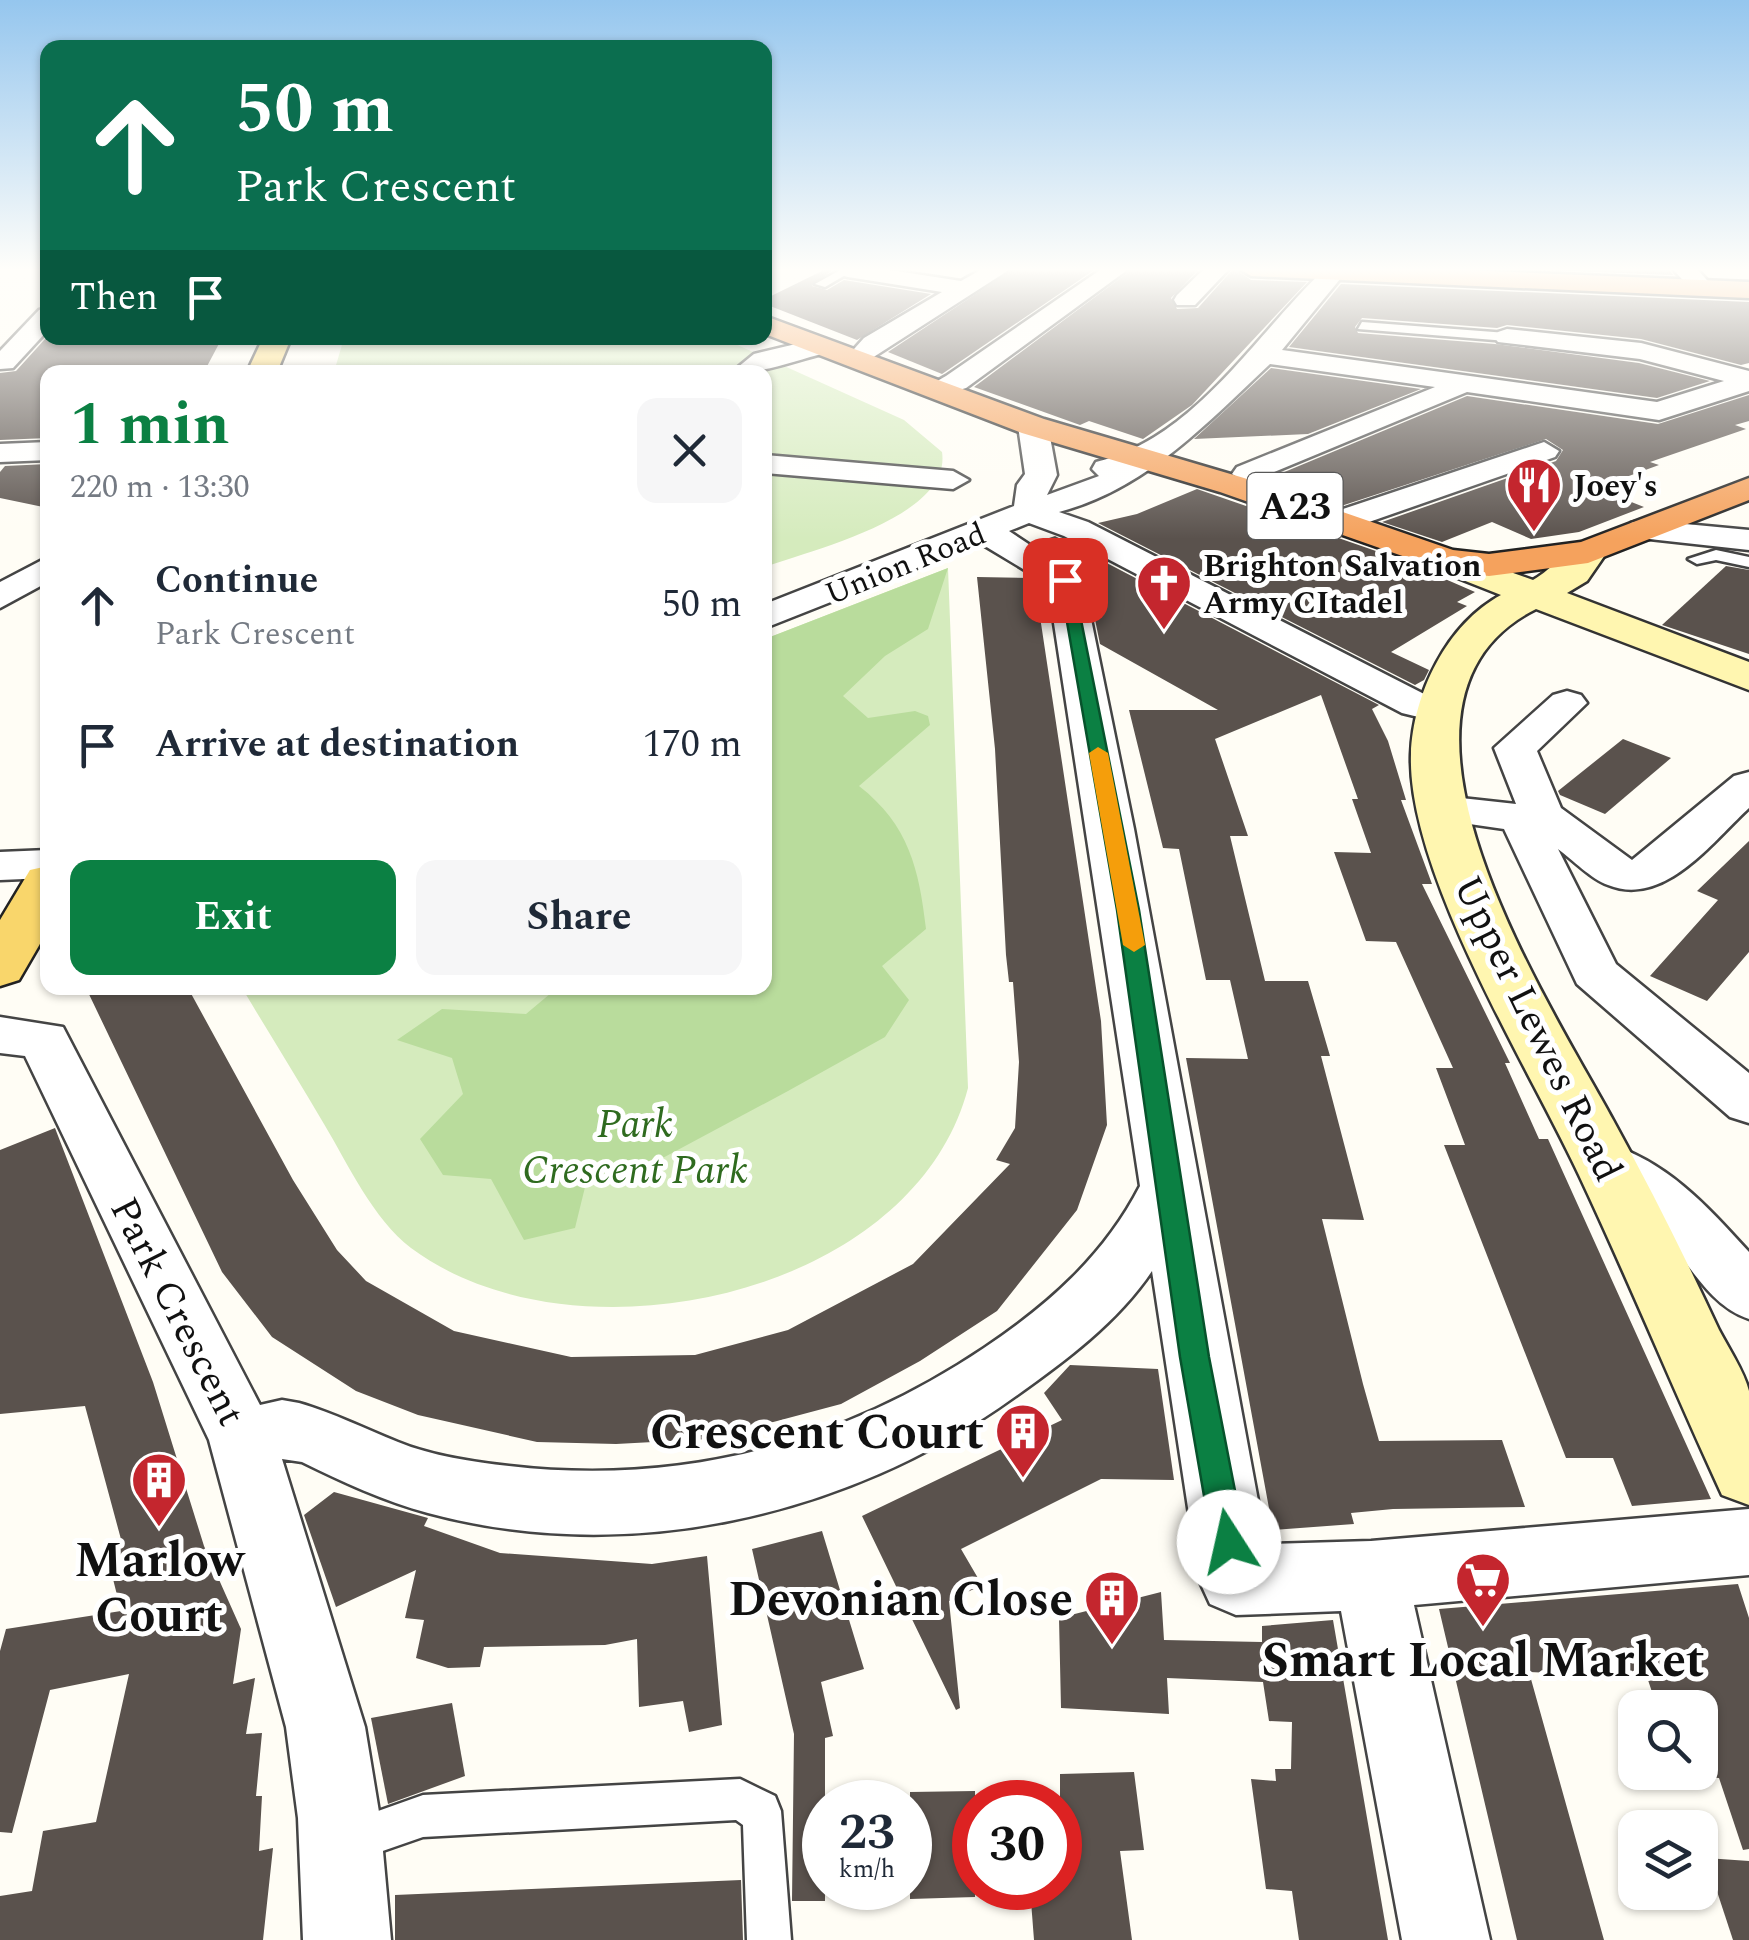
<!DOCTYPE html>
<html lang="en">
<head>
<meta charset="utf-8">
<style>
  body { margin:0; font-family:Spectral,serif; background:#f6f6f7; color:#1f2937; height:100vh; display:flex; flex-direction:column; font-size:38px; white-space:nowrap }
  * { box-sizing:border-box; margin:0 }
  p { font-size:32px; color:#747a83 }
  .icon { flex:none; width:55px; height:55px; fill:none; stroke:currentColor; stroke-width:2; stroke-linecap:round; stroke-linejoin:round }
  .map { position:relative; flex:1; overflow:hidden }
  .drawer { position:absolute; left:40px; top:365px; width:732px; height:630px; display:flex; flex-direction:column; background:#fff; border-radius:20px; box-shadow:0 2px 8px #0004 }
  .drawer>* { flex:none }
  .hud { position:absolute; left:40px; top:40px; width:732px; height:305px; border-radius:20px; box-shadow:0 2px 8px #0004; background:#0b6e4f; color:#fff; overflow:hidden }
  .controls { position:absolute; left:1618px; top:1690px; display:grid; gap:20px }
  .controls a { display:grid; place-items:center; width:100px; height:100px; border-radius:20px; background:#fff; box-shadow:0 2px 8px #0004; font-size:50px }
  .speed { position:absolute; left:802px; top:1780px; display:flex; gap:20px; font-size:50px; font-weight:700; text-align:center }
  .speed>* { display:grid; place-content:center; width:130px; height:130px; border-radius:50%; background:#fff; box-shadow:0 2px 8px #0004; line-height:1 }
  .speed small { font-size:25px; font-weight:400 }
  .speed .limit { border:15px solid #d22; background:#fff; color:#111 }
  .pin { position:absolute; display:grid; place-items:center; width:85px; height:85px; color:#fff; margin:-42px; border-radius:20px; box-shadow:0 5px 15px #0006 }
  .me { position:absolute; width:110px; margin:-55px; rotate:350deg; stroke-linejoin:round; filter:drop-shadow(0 0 8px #0008) }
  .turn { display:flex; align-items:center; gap:35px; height:210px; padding:0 30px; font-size:45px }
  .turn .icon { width:130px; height:130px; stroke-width:2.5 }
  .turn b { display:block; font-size:70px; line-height:85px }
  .then { display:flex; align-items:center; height:95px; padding:0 30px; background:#0003; gap:20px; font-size:38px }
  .round { display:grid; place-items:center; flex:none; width:105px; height:105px; border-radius:20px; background:#f6f6f7 }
  .overview { display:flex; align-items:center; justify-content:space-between; height:170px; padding:0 30px }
  h1 { font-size:60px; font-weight:700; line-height:75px; color:#0b8043 }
  .primary-button { display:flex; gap:20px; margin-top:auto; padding:20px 30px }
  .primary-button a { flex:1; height:115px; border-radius:20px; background:#0b8043; color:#fff; font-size:40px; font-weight:700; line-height:115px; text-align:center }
  .primary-button a+a { background:#f6f6f7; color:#1f2937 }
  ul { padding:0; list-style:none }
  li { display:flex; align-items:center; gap:30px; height:140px; padding:0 30px }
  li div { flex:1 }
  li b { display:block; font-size:38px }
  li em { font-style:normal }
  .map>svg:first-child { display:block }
  .green { fill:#d5ebbd }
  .forest { fill:#b9dc9c }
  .building { fill:#5a524d }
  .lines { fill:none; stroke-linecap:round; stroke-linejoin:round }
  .lane-casing { stroke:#444; stroke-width:5 }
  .street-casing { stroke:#444; stroke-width:5 }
  .secondary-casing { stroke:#333; stroke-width:5 }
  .primary-casing { stroke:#222; stroke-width:5 }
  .highway-casing { stroke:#222; stroke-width:5 }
  .lane { fill:#fff; fill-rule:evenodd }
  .street { fill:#fff; fill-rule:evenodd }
  .secondary { fill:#fff6b0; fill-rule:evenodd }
  .primary { fill:#f9d66b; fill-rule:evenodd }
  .highway { fill:#f5a25d; fill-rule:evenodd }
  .route { fill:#0b8043; stroke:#07532c; stroke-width:2.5 }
  .slow { fill:#f59e0b }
  .labels { text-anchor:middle; stroke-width:10; stroke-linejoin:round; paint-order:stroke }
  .far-poi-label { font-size:32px; font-weight:bold; fill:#111; stroke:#fff; text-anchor:start }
  .far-street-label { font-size:32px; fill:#111; stroke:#fff }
  .shield { fill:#fff; stroke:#585858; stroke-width:2.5 }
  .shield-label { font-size:38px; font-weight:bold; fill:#111 }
  .street-label { font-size:40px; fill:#111; stroke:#fff }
  .park-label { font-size:40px; font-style:italic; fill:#2f6b1f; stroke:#fff }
  .near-poi-label { font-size:48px; font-weight:bold; fill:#111; stroke:#fff; text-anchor:end }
</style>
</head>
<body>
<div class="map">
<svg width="1749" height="1940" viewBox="0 0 1749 1940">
  <rect width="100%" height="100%" fill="#fffdf5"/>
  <g class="green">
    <path d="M344,338h378l182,82 38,32c10,65 -131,98 -177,115v-195h-431z"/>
    <path d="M948,568l20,520c-55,210 -395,281 -557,160 -38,-29 -63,-84 -87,-124 -27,-46 -55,-91 -82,-136h523v-349z"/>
  </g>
  <path class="forest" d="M948,568l-20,61 -43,27 -42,40 25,22 47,-7 13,5 2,9 -71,61c50,39 60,83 67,143l-44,37 27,34 -24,37 -97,54 -144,77 -57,11 -12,49 -51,12 -33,-61 -48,-4 -23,-36 43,-45 -11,-36 -55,-18 45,-31 84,5 31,-26h208v-349z"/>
  <g class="building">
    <polygon points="828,268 835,268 812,286 827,290 844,280 931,294 857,340 765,304 765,299"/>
    <polygon points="1015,268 1097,268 942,374 888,352"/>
    <polygon points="1134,268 1200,268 1171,298 1177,309 1198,308 1234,268 1251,280 1307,282 1192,405 1143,439 1089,421 1080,425 974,387"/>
    <polygon points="1501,268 1668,268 1673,275"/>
    <polygon points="1341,284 1749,302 1749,363 1741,365 1641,339 1507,325 1497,328 1362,318 1355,327 1358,333 1495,344 1639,363 1710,381 1657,398 1289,347"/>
    <polygon points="46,338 222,338 204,372 48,372 48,438 0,440 0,373 16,371"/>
    <polygon points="1271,368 1421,389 1308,434 1194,439"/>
    <polygon points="1749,395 1749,421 1735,425 1746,429 1650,462 1659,465 1596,488 1644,507 1579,532 1531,539 1492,522 1442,542 1382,522 1556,461 1563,450 1546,439 1338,507 1263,481 1467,396 1658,424"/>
    <polygon points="48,464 48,508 0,498 0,472 5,466"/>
    <polygon points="1197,489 1399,559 1475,592 1457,602 1467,606 1391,652 1429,670 1424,680 1415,685 1098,523 1137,514"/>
    <polygon points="1055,536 1379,705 1372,709 1388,741 1406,800 1401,800 1432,884 1422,884 1510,1063 1505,1063 1539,1139 1548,1139 1711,1499 1632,1506 1613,1458 1566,1458 1444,1145 1465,1145 1436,1068 1453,1068 1396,942 1366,941 1334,852 1371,853 1352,799 1358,799 1321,695 1215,739 1248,836 1230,836 1265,981 1308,981 1330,1056 1321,1056 1364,1220 1322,1219 1363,1384 1379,1441 1502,1440 1525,1507 1393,1509 1351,1513 1354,1524 1273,1530 1186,1058 1248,1059 1230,980 1206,980 1179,849 1163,848 1129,710 1218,710 1100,644 1087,580 1091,580 1034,543"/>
    <polygon points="1726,566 1749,570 1749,654 1662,625"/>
    <polygon points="977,577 1032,578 1045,586 1049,615 1039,610 1101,1021 1107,1125 1077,1210 997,1311 920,1361 841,1404 709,1439 616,1444 537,1442 418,1415 356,1391 272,1337 222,1272 86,988 188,988 293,1180 337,1250 366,1281 454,1331 571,1357 695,1355 788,1330 913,1264 1010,1164 996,1160 1015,1128 1019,1062 1013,982 1009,982 1006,955 995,749"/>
    <polygon points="1623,739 1671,758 1605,814 1560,795 1558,791"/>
    <polygon points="1749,841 1749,952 1707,1001 1650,976 1718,900 1697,891"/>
    <polygon points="55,1128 153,1382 204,1546 241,1629 233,1684 255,1678 246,1734 262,1733 256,1796 262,1796 259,1851 273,1848 263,1940 0,1940 0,1896 32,1891 43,1831 96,1822 129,1674 50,1690 12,1833 0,1832 0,1651 6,1629 121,1611 106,1551 122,1543 85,1406 0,1414 0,1150"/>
    <polygon points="1070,1365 1158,1369 1174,1480 1101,1479 961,1549 982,1585 949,1601 960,1708 956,1710 862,1516 1062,1420 1044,1393"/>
    <polygon points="334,1492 428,1518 424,1526 500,1553 652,1564 707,1556 722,1725 689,1732 683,1701 639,1707 637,1639 605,1645 484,1647 480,1667 448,1668 416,1658 424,1620 405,1618 416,1570 336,1607 304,1515"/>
    <polygon points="822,1531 864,1669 821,1682 833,1736 825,1738 825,1901 792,1901 794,1734 752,1549"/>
    <polygon points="1738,1584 1749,1618 1749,1849 1743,1850 1719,1778 1700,1777 1700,1701 1654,1698 1647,1677 1529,1672 1604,1940 1517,1940 1439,1609"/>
    <polygon points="1161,1592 1164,1640 1262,1642 1262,1626 1333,1620 1388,1940 1299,1940 1292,1891 1266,1889 1251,1779 1276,1781 1275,1769 1291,1769 1292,1722 1269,1721 1263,1682 1167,1678 1169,1714 1061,1708 1059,1618"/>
    <polygon points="452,1703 465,1776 388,1804 371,1718"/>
    <polygon points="1134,1772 1144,1850 1120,1851 1132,1940 1034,1940 1030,1888 1060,1888 1060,1774"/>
    <polygon points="975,1791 975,1897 910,1899 910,1792"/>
    <polygon points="1706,1858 1749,1861 1749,1940 1733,1940"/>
    <polygon points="741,1880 743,1940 395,1940 395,1895"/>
  </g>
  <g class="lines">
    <g class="lane-casing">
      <g id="lane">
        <polygon points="844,268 854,270 825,287 815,284"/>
        <polygon points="1362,322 1507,333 1513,337 1507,341 1358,329"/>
        <polygon points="1716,550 1749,557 1749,567 1716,560 1697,564 1688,559"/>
        <polygon points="740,1779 775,1796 781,1811 791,1940 747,1940 743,1825 736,1820 423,1837 351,1862 336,1856 330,1841 336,1826 423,1795"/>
      </g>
    </g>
    <g class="street-casing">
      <g id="street">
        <polygon points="838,268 877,268 961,281 984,268 1012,268 858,367 845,359 864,338 942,292 848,277 840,275"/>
        <polygon points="1103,268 1130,268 966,388 939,396 929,394 925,388 946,376"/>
        <polygon points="1205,268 1230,268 1195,305 1177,305 1174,300 1177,295"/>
        <path d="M1326,268h15l4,5 -63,77 375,52 67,-21 -84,-22 -142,-17 -4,-5 4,-5 9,-3 134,14 108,28v20l-90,29 -192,-28 -219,91 -16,-9 5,-7 198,-80 -165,-23c-64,60 -124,125 -211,148l29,10 340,174 25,6 6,8 -6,8 -14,4 -37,-9 -338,-177 -35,-13 -20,8 74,49 51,249 132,715 105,-3 378,-32v66l-335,30 76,335h-88l-61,-329 -105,4 -26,-11 -11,-24 -47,-309c-35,52 -88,91 -139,127 -166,119 -386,169 -585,115 -45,-12 -85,-31 -126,-51l-20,-3 83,268 15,91 11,122h-88l-5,-122 -12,-91 -77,-287 -184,-384 -25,-3v-36l63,10 197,378 22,-5 17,3c35,10 66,26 99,39 34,14 75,20 111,24 172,20 332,-22 475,-118 64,-43 120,-92 156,-162l-92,-602 -68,-41 -215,85v-24l249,-98 3,-21 8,-11 -7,-48 5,-6 10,-3 15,9 9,49 -10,20 52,-19 -7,-7 4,-7c100,-24 159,-128 230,-194z"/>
        <polygon points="1672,268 1696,268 1715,289 1711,294 1695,294"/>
        <polygon points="48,308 48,330 13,368 0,369 0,351 39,310"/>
        <path d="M817,339l9,2 4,6 -4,6c-31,7 -62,21 -94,19l22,-18z"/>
        <polygon points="48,442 48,460 0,462 0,444"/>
        <polygon points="1544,442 1559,451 1555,457 1352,528 1328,528 1324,521 1328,514"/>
        <polygon points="765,455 953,471 969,480 953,489 765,473"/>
        <polygon points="1643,520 1749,530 1749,550 1631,537 1626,530 1631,523"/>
        <polygon points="48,557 48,582 0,608 0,582"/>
        <path d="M1567,691l14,4 6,8 -50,48 24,57 71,52 102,-84 15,-4v36c-36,33 -85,100 -141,77 -17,-6 -35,-25 -50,-36l58,115 133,109v50l-19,-6 -153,-133 -73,-155 -76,-11 -7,-9 7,-9 15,-4 73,8 -22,-56 59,-53z"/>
        <polygon points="48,850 48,878 0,880 0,852"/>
        <path d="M1606,1143c62,19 101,63 143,109v67c-48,-16 -66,-73 -104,-103 -23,-19 -53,-26 -68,-52l9,-15z"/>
      </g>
    </g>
    <g class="secondary-casing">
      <path id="secondary" d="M1588,541l13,3 6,8 -20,29 -20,12 182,69v28l-213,-81c-185,92 14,395 77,511 38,69 73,139 106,210 10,19 25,41 30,61 0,30 0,82 0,114l-27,-10c-49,-106 -93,-214 -143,-320 -51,-109 -172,-303 -168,-421 2,-60 36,-130 90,-159l-66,-26 -6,-8 6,-8 13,-3 85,30c20,-11 37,-35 55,-39z"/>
    </g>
    <g class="primary-casing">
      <g id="primary">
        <polygon points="263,338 291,338 277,372 247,372"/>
        <polygon points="48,866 48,930 19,980 0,986 0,920 30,870"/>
      </g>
    </g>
    <g class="highway-casing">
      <g id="highway">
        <polygon points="1238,268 1419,268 1749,282 1749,298 1251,276"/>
        <polygon points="765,316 1044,419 1244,478 1453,550 1489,554 1581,542 1749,478 1749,500 1588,563 1489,576 1448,572 1220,492 1022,433 765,334"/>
      </g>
    </g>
    <use href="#lane" class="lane"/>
    <use href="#street" class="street"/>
    <use href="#secondary" class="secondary"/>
    <use href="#primary" class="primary"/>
    <use href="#highway" class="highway"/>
  </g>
  <linearGradient id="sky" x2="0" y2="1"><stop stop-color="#95c6ee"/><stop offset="0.5" stop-color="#fffefa"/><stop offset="1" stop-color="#fffefa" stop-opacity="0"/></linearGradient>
  <rect width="1749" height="539" fill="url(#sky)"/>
  <polygon class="route" points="1059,576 1073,580 1139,910 1209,1357 1245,1542 1240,1553 1229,1558 1217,1553 1212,1542 1180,1357 1117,910"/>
  <polygon class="slow" points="1098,747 1108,753 1145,945 1134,952 1123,945 1089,753"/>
  <defs>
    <g id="restaurant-pin" transform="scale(2.875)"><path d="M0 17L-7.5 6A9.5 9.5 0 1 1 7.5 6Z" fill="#c4262e" stroke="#fff"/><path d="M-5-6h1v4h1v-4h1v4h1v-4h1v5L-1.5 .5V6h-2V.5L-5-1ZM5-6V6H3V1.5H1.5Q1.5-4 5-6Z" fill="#fff"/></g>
    <g id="church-pin" transform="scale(2.875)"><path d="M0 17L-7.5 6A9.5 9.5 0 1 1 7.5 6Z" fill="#c4262e" stroke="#fff"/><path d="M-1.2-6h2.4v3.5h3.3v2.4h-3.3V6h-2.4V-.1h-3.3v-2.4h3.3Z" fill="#fff"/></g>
    <g id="building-pin" transform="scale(2.875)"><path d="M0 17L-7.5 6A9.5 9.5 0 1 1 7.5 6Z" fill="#c4262e" stroke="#fff"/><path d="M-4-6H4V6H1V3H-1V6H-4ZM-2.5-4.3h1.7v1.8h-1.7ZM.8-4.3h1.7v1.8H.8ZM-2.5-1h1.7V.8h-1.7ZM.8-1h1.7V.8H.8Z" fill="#fff"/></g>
    <g id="supermarket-pin" transform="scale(2.875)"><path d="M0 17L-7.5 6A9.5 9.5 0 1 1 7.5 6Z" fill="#c4262e" stroke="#fff"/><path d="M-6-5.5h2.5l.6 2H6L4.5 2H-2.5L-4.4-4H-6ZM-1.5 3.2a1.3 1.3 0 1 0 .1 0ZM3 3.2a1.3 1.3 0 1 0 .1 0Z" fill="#fff"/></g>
  </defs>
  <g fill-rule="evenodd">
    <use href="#restaurant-pin" x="1534" y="485"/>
    <use href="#church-pin" x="1164" y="583"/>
    <use href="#building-pin" x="1023" y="1431"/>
    <use href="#building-pin" x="159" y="1480"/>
    <use href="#supermarket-pin" x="1483" y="1580"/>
    <use href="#building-pin" x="1112" y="1598"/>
  </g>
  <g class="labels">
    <g class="far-poi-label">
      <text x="1573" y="496">Joey's</text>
      <text x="1203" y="576">Brighton Salvation<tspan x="1203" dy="37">Army CItadel</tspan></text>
    </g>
    <g class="far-street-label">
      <text transform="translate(905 563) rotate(-22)" y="11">Union Road</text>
    </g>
    <rect class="shield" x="1247.5" y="473" width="95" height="66" rx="8"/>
    <g class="shield-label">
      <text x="1295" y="519">A23</text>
    </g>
    <g class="street-label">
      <text transform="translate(1539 1028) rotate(64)" y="14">Upper Lewes Road</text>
      <text transform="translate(179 1311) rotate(63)" y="14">Park Crescent</text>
    </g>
    <g class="park-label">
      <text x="635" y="1137">Park<tspan x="635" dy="46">Crescent Park</tspan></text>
    </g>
    <g class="near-poi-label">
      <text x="984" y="1448">Crescent Court</text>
      <text x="159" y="1576" text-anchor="middle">Marlow<tspan x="159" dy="55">Court</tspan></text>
      <text x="1073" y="1615">Devonian Close</text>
      <text x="1483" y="1676" text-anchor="middle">Smart Local Market</text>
    </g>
  </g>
</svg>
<div class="controls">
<a><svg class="icon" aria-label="search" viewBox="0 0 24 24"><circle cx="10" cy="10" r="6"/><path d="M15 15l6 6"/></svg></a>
<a><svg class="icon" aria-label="layers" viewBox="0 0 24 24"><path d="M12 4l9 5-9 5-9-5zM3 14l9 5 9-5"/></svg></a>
</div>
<div class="speed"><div>23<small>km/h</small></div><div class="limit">30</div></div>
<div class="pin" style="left:1065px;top:580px;background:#d93025"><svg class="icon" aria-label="arrive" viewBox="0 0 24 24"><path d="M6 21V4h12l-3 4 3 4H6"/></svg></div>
<svg class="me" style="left:1229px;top:1542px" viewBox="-20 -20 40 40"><circle r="19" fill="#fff"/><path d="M0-13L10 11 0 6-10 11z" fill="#0b8043"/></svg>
<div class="hud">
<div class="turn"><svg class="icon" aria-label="ahead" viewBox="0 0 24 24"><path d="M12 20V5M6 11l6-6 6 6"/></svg><div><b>50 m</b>Park Crescent</div></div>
<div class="then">Then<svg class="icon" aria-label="arrive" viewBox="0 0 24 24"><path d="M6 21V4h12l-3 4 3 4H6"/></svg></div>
</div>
<section class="drawer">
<div class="overview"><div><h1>1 min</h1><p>220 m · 13:30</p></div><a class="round"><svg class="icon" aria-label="close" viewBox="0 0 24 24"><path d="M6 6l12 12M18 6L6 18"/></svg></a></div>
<ul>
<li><svg class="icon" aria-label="ahead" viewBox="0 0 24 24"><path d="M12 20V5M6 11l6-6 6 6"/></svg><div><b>Continue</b><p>Park Crescent</p></div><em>50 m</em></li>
<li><svg class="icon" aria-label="arrive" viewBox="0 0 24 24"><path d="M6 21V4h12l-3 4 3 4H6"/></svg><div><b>Arrive at destination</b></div><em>170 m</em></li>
</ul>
<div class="primary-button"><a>Exit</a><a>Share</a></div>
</section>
</div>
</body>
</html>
